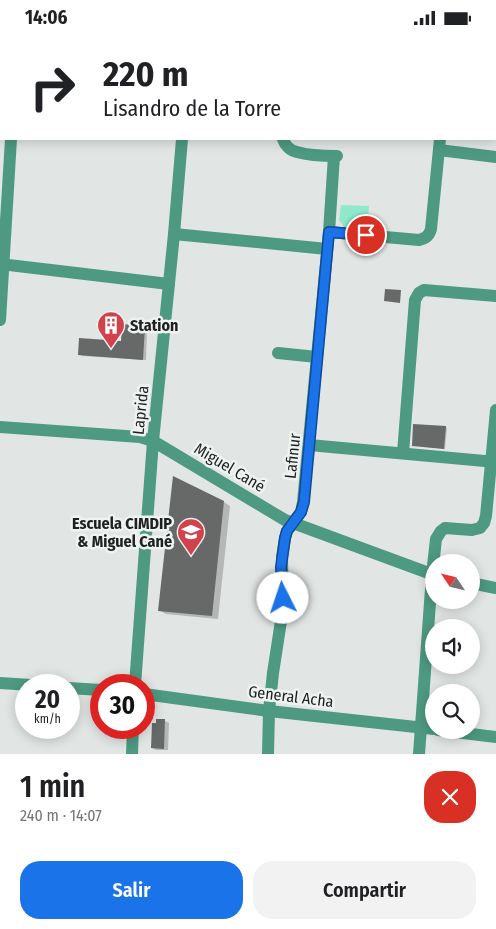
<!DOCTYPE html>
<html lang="es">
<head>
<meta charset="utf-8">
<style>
  body { margin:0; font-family:"Fira Sans Condensed",sans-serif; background:#f2f2f2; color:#202124; height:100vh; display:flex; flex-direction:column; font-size:19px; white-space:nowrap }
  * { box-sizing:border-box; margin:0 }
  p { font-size:16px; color:#757577 }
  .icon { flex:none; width:28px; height:28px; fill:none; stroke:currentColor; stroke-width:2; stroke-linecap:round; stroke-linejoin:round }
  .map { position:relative; height:719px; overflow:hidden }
  .sheet { display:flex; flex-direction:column; background:#fff; flex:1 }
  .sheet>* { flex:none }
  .hud { position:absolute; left:0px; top:0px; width:496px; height:105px; box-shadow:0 2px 12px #0003; background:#fff; color:#202124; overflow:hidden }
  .needle { width:32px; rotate:305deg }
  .fabs { position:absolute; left:425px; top:519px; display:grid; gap:10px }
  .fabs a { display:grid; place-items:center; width:55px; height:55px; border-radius:50%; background:#fff; box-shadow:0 2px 12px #0003; font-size:25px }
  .speed { position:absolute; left:15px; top:639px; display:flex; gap:10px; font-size:25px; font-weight:700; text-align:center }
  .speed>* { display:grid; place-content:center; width:65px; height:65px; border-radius:50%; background:#fff; box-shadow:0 2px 12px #0003; line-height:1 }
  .speed small { font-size:12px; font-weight:400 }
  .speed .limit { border:8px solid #d22; background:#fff; color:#111 }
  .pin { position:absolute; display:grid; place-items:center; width:42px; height:42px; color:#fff; margin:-21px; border:2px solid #fff; border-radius:50%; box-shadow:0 1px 5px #0007 }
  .me { position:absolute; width:55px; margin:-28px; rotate:356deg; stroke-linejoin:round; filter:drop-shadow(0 0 4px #0008) }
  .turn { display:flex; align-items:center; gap:18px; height:105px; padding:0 20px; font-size:22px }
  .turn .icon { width:65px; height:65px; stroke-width:2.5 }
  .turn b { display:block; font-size:35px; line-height:42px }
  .round { display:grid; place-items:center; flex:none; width:52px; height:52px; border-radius:20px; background:#f2f2f2 }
  .summary { display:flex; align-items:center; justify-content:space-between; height:85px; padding:0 20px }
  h1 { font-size:30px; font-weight:600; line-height:38px }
  .cta { display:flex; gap:10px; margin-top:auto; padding:10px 20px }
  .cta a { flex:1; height:58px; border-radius:20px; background:#1a73e8; color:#fff; font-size:20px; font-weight:600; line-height:58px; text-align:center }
  .cta a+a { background:#f2f2f2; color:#202124 }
  .status { display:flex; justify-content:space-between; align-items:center; height:35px; padding:0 25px; background:#fff; direction:ltr }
  .status svg { height:14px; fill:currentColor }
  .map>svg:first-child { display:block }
  .green { fill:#8eeacb }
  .shadow { fill:#0003 }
  .building { fill:#666968 }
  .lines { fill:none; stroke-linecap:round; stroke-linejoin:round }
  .minor { stroke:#4d9981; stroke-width:12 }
  .route-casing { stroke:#114b97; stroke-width:12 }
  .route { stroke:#1a73e8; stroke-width:9 }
  .labels { text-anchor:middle; stroke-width:5; stroke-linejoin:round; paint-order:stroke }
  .poi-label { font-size:16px; font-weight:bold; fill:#1f2020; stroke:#eef2f0; text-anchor:start }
  .street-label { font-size:16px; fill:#1f2020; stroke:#eef2f0 }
</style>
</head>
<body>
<div class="status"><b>14:06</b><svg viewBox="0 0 49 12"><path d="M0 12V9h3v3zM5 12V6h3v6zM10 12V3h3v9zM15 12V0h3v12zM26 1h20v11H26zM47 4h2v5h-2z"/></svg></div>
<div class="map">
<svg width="496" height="719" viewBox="0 0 496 719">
  <rect width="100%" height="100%" fill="#e1e5e3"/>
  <polygon class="green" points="341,170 369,171 367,194 344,192 339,185"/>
  <g class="shadow">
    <polygon points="144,292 147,294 146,325 82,321 79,319 122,307"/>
    <polygon points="445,392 447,393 445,414 413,410"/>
    <polygon points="224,467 230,471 218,584 166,579 159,575"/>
    <polygon points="158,685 165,686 169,688 168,715 156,715 152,713"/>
  </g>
  <g class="building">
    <polygon points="385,254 401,255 400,268 384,266"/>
    <polygon points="122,289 145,291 143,325 78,320 79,303 121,306"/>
    <polygon points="413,389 446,391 444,414 412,411"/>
    <polygon points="173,441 224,466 212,581 158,576"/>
    <polygon points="156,684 165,684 164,714 151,713 152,688 156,688"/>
  </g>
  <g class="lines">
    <g class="minor">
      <polyline points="22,1 22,0"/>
      <polyline points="191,1 191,0"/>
      <polyline points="293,1 293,0"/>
      <polyline points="451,1 452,0"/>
      <polyline points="0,53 1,53"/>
      <path d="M283,104c2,6 7,12 14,13 10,3 29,4 40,4"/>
      <polyline points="439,115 496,122"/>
      <path d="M329,197l90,8c7,-2 10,-4 12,-11l9,-90"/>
      <polyline points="174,199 327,214"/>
      <polyline points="0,229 169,249"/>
      <polyline points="0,285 11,104"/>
      <polyline points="278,318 317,322"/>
      <polyline points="0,392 140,402 153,406 285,485 434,540"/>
      <polyline points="309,410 496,427"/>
      <polyline points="403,418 415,265 419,258 424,255 496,261"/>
      <polyline points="471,548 496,553"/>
      <polyline points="0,648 31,650"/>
      <polyline points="135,650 153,406 174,199 182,104"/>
      <polyline points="69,653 101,655"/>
      <polyline points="144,659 269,676 434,694"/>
      <polyline points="438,695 496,702"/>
      <polyline points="132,719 133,692"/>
      <polyline points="268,719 269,676 273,638 283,573 282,522 285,503 287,496 301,477 303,467 329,197 334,121"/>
      <polyline points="419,719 432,540 436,504 441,496 445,493 472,495 480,493 484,488 486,481 496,375"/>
    </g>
  </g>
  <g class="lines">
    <g class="route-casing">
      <polyline id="route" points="283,563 281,532 285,503 287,496 301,477 304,467 329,197 366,200"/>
    </g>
    <use href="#route" class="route"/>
  </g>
  <defs>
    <g id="building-pin" transform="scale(1.4375)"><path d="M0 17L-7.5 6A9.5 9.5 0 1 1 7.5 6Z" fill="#d2424c" stroke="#eef2f0"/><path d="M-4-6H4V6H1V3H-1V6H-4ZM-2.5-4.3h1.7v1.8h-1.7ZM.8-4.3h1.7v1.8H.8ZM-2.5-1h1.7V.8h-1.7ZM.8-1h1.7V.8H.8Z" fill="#fff"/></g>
    <g id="school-pin" transform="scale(1.4375)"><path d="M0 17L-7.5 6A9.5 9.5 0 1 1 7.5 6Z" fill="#d2424c" stroke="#eef2f0"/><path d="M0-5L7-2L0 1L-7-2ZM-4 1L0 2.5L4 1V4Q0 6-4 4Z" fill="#fff"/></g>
  </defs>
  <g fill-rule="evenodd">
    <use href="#building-pin" x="111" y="290"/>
    <use href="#school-pin" x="191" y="497"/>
  </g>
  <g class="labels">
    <g class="poi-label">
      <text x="130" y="296">Station</text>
      <text x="172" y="494" text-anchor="end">Escuela CIMDIP<tspan x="172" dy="18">&amp; Miguel Cané</tspan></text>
    </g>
    <g class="street-label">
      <text transform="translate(140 375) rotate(-84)" y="6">Laprida</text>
      <text transform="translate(292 421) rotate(-84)" y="6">Lafinur</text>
      <text transform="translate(230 432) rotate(31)" y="6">Miguel Cané</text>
      <text transform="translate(291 661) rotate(7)" y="6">General Acha</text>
    </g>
  </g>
</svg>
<div class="fabs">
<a><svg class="needle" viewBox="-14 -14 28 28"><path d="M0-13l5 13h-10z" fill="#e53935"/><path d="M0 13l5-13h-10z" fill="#757577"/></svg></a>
<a><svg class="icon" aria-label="sound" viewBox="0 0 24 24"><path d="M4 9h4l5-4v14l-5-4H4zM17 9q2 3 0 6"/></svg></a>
<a><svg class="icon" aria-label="search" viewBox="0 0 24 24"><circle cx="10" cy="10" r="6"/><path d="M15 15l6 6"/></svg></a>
</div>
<div class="speed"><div>20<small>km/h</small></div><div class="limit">30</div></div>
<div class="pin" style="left:366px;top:200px;background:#d93025"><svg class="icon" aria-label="arrive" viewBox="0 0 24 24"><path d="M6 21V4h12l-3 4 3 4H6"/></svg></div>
<svg class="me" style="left:283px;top:563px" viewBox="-20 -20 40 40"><circle r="19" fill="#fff"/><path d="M0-13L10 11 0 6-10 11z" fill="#1a73e8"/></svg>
<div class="hud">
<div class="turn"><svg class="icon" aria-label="right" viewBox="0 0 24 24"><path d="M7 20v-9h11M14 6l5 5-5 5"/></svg><div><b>220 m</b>Lisandro de la Torre</div></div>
</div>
</div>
<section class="sheet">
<div class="summary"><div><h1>1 min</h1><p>240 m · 14:07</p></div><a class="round" style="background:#d93025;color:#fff"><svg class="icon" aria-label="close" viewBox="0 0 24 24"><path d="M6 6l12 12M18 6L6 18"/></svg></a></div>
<div class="cta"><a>Salir</a><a>Compartir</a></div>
</section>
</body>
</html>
